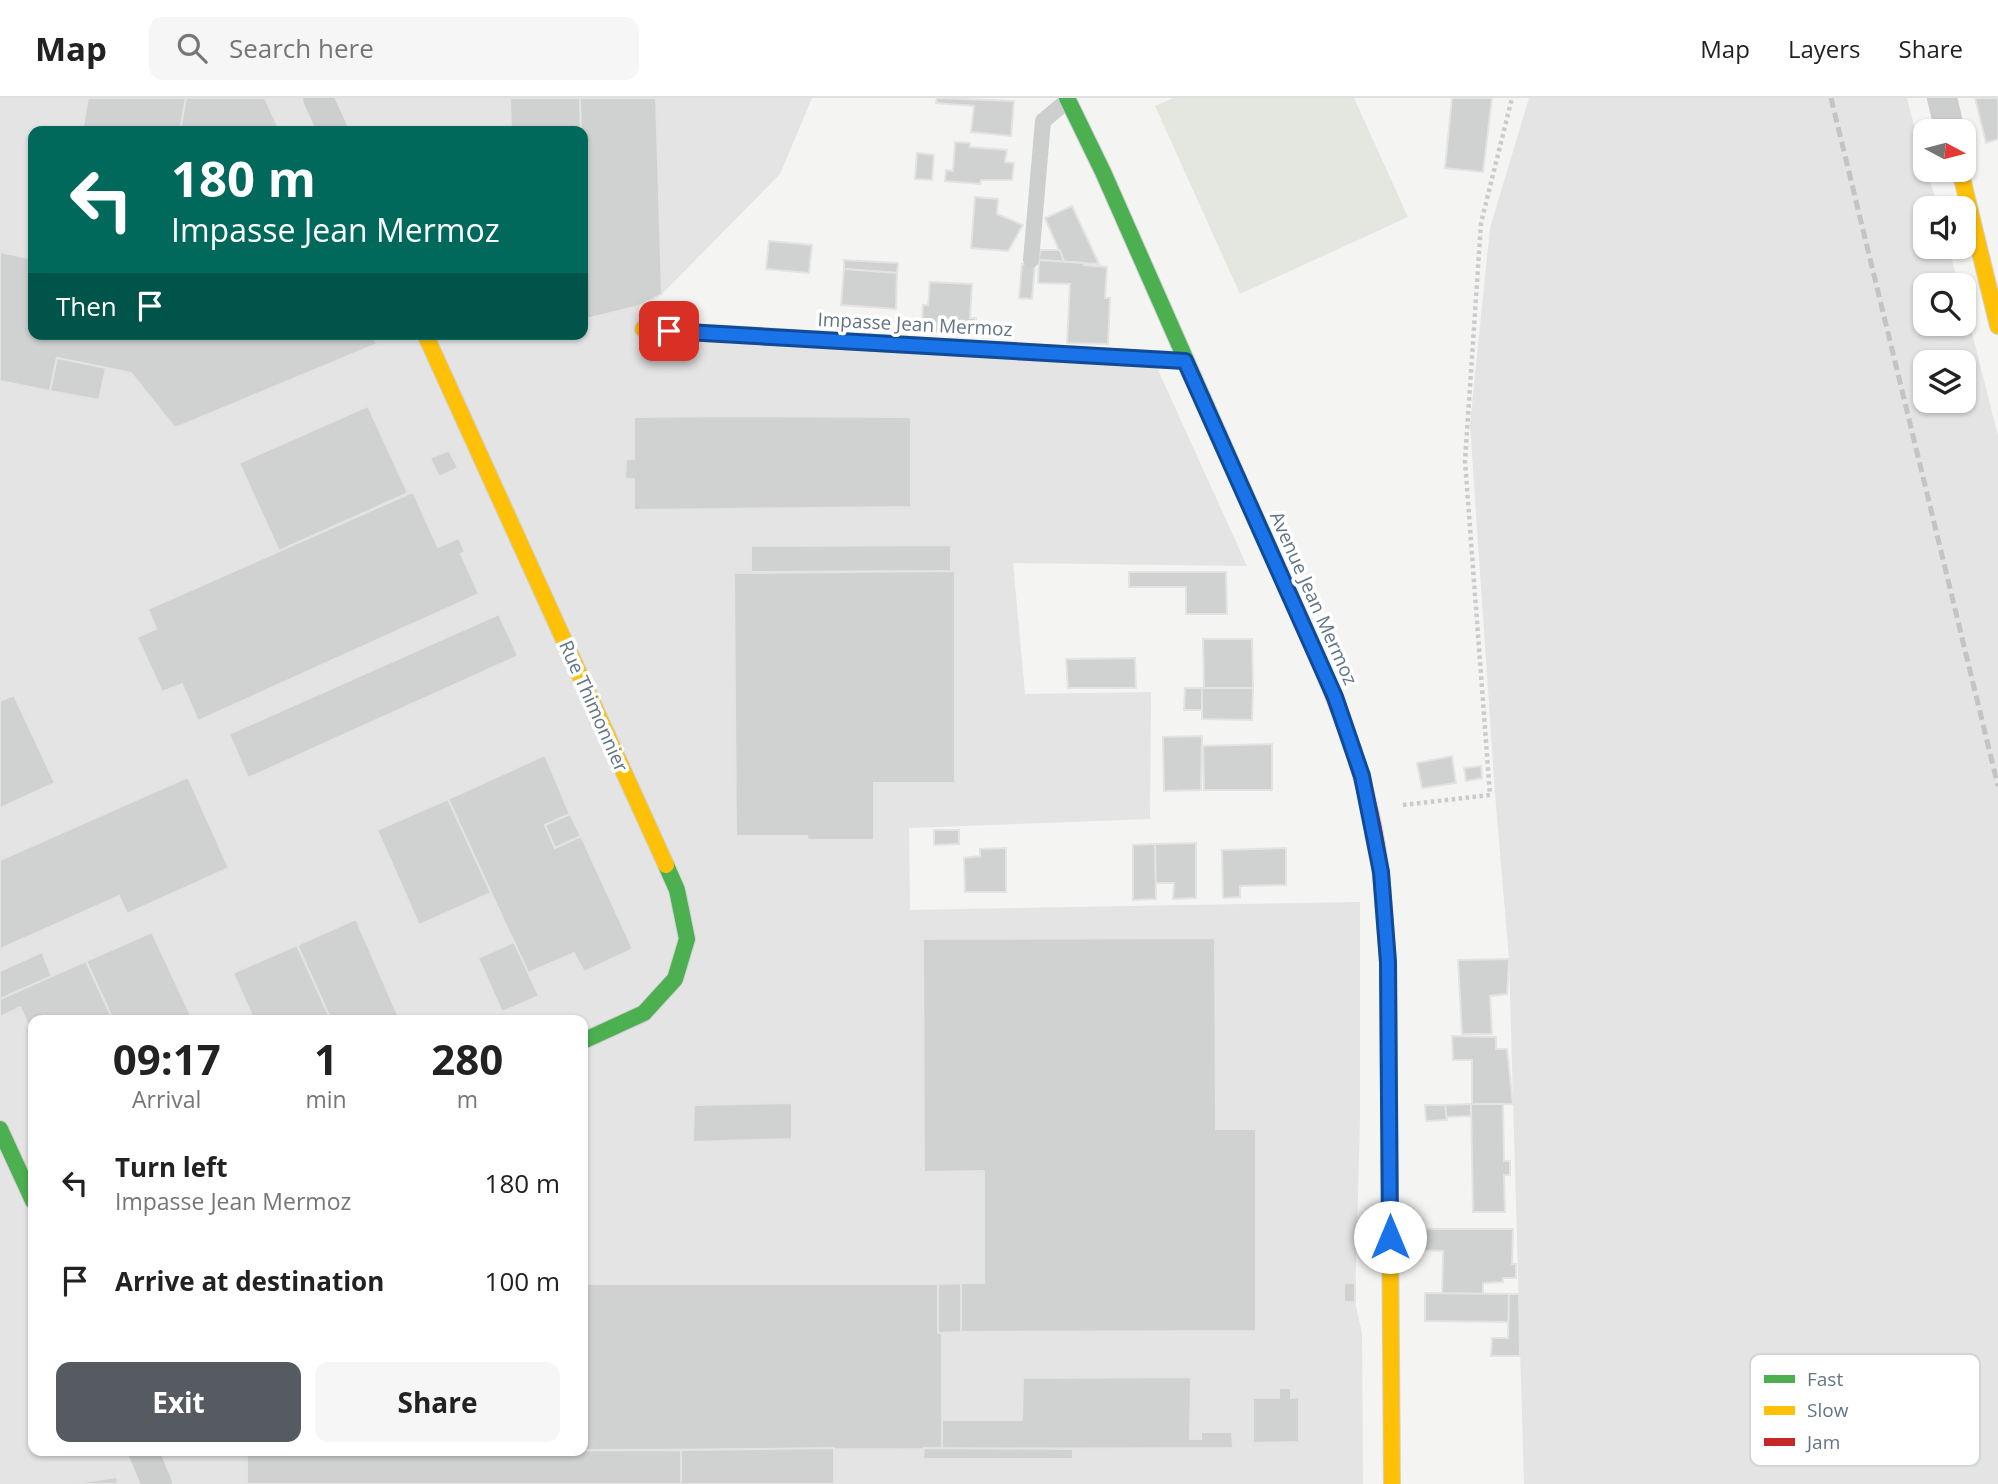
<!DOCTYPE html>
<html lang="en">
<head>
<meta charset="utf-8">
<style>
  body { margin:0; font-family:"Open Sans",sans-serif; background:#f6f6f6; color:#222; height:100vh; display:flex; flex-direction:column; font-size:26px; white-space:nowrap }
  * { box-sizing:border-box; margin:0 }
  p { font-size:23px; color:#767676 }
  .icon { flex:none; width:38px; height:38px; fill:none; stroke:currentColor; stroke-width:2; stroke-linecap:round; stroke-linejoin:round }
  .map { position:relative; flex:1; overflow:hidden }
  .sheet { position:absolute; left:28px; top:917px; width:560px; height:441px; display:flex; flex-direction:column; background:#fff; border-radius:14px; box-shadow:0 2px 5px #0004 }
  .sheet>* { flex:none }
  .hud { position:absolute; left:28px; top:28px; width:560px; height:214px; border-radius:14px; box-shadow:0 2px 5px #0004; background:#00695c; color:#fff; overflow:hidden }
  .needle { width:46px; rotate:97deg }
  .buttons { position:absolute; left:1913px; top:21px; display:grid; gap:14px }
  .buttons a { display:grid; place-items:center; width:63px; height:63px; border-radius:14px; background:#fff; box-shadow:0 2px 5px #0004; font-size:35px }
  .pin { position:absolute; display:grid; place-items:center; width:60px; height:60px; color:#fff; margin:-30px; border-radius:14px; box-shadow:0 4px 10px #0006 }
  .me { position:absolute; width:77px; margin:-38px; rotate:0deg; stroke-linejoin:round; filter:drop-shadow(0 0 5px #0008) }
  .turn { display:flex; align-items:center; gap:24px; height:147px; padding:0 28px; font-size:32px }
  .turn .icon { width:91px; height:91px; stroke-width:2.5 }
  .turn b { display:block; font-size:49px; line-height:60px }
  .then { display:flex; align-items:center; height:66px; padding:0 28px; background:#0003; gap:14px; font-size:26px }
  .eta { display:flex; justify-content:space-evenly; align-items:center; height:119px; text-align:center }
  .eta b { font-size:42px; font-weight:700; line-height:49px }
  .action { display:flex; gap:14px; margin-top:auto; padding:14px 28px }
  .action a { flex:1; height:80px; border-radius:14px; background:#555b60; color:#fff; font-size:28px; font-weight:700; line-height:80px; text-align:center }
  .action a+a { background:#f6f6f6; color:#222 }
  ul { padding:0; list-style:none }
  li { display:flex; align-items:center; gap:21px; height:98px; padding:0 28px }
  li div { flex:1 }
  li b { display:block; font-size:26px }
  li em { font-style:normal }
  header { display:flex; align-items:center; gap:42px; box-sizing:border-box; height:98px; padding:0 35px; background:#fff; border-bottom:2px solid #e0e0e0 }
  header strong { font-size:33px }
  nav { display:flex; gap:38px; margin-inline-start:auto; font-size:24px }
  .search { width:490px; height:63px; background:#f6f6f6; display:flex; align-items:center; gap:18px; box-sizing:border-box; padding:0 24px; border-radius:14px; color:#767676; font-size:26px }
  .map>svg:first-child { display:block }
  .built { fill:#e3e4e3; fill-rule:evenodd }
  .green { fill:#e4e7e0 }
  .building { fill:#d0d1d1; stroke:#e3e3e2; stroke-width:2 }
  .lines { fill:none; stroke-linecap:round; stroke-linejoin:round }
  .fast-casing { stroke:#cfd1d2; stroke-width:18 }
  .slow-casing { stroke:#cfd1d2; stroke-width:18 }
  .jam-casing { stroke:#cfd1d2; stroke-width:18 }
  .path { stroke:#cacbcc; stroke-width:4.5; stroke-dasharray:3.5 3.5; stroke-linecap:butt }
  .lane { stroke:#cdcfcf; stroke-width:16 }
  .street { stroke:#cdcfcf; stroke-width:30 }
  .fast { stroke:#4caf50; stroke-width:16 }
  .slow { stroke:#ffc107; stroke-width:16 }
  .jam { stroke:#c62828; stroke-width:16 }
  .rail { stroke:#c3c4c5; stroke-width:5; stroke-dasharray:10 5; stroke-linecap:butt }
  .route-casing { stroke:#114b97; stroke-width:18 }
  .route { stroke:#1a73e8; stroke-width:12 }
  .labels { text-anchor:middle; stroke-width:7; stroke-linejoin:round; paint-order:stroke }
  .street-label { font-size:19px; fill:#617585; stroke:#fff }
  .key { fill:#fff; stroke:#d0d6da; stroke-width:2 }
  .key-label { font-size:19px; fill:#617585 }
</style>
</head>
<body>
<header>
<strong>Map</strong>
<div class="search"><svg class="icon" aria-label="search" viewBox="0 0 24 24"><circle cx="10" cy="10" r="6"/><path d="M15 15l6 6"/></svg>Search here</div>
<nav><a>Map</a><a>Layers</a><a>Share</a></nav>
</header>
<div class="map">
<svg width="1998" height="1386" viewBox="0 0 1998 1386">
  <rect width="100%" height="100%" fill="#f4f4f2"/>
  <g class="built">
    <path d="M0,0h812l-32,76 -118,120 -23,12 4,23 510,30 94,207 -234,-3 12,131 126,-2 -1,127 -241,9 1,82 450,-8v217l-5,183 7,31 1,151h-1363zM33,33h550v203h-550zM33,922h550v431h-550z"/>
    <path d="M1529,0h378l18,72h2l11,38h-13v39h23l11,38h-34v39h39v-23l34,135v1048h-474l-15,-525 -14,-166 -25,-369 20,-196zM1925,264h39v39h-39z"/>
  </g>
  <polygon class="green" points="1173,0 1354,0 1408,119 1240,196 1155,8"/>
  <g class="building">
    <polygon points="88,0 186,0 180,33 82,33"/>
    <polygon points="186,0 265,0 280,33 180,33"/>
    <polygon points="510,0 580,0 581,33 511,33"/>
    <polygon points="580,0 656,0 662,196 639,208 586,221 583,33 581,33"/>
    <polygon points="937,0 1014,3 1011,38 971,34 974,8 936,5"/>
    <polygon points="1452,0 1492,0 1483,74 1445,70"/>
    <polygon points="1975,0 1998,0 1998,41 1986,45"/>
    <polygon points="955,44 970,45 970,49 1007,52 1005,64 1014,65 1012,82 981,82 980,86 945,83 946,72 953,73"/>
    <polygon points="917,55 934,57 932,82 915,81"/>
    <polygon points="583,96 586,221 583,222"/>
    <polygon points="975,99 998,101 997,116 1023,127 1008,153 971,150"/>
    <polygon points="1072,108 1099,166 1064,164 1045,120"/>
    <polygon points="769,143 812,147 809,175 766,171"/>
    <polygon points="1040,152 1060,152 1064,164 1039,162"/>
    <polygon points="0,154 33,161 33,236 372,236 377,246 175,330 131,275 57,260 50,293 0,283"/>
    <polygon points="844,162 898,165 897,175 844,171"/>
    <polygon points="1039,162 1084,165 1084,167 1107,169 1105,200 1110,200 1108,246 1067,245 1070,186 1038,185"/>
    <polygon points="1022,166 1035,167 1032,201 1019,200"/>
    <polygon points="844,171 897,175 896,211 841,207"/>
    <polygon points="930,184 972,186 970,220 976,220 976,236 916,233 917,225 922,225 923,207 928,207"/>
    <polygon points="57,260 106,270 99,302 50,293"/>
    <polygon points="368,308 408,395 279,453 239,365"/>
    <polygon points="735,318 911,319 911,409 634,412 634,381 625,381 626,361 634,361 634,319"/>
    <polygon points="449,352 458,370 439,379 430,360"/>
    <polygon points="413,394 438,449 459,440 465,454 461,456 479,496 198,623 182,586 162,594 137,539 156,531 148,511"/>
    <polygon points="951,447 951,473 751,474 751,448"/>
    <polygon points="955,473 955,685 874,685 874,742 808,742 807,738 736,738 734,475"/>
    <polygon points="1129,474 1226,474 1227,516 1186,516 1186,489 1129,489"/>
    <polygon points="499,516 518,558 248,680 229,636"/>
    <polygon points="1203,541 1252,541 1253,590 1204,590"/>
    <polygon points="1135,560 1136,590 1068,590 1066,561"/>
    <polygon points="1185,590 1202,590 1202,612 1184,612"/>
    <polygon points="1202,590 1253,590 1252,622 1202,621"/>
    <polygon points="14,597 55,685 0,710 0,603"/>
    <polygon points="1202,638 1201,692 1164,693 1163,639"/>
    <polygon points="1272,646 1272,692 1204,692 1203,648"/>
    <polygon points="545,657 570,716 545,727 555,750 581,738 633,851 584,874 574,855 528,875 448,701"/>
    <polygon points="1452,658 1456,685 1422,690 1417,665"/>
    <polygon points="1481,668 1482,680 1466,683 1464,670"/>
    <polygon points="188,679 229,770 127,816 119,798 0,851 0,762"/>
    <polygon points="448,701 491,795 419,827 377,732"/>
    <polygon points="570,716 581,738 555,750 545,727"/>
    <polygon points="934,732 959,732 959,746 934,747"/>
    <polygon points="1196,745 1196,800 1173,801 1174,785 1155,785 1155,746"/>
    <polygon points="1155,746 1156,801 1133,802 1133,747"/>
    <polygon points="1006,750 1006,794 965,794 964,760 980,758 980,751"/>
    <polygon points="1286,750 1286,787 1240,788 1240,799 1223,800 1222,752"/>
    <polygon points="356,821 400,922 331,922 297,847"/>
    <polygon points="152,834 193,922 113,922 86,863"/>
    <polygon points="1215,840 1216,1031 1256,1031 1256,1233 961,1234 961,1185 984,1185 984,1073 924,1074 923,841"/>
    <polygon points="514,844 539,898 502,914 478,860"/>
    <polygon points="297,847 331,922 254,922 233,875"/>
    <polygon points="42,854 52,879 0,901 0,873"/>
    <polygon points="1509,861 1507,896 1490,898 1492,936 1462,936 1458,862"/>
    <polygon points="86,863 113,922 33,922 33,937 20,909 0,919 0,901"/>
    <polygon points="1452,938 1496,939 1496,951 1507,951 1513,1006 1472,1007 1472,962 1453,962"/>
    <polygon points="792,1005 792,1041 693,1044 694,1007"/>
    <polygon points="1471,1006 1503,1006 1504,1063 1510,1063 1510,1077 1504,1077 1505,1114 1473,1114"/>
    <polygon points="1471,1006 1471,1018 1446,1019 1445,1007"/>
    <polygon points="1425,1007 1445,1007 1447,1022 1426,1023"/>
    <polygon points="1425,1131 1513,1131 1512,1166 1516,1166 1516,1180 1503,1180 1503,1184 1483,1185 1483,1196 1442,1196 1443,1153 1425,1152"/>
    <polygon points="961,1185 961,1234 938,1235 938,1186"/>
    <rect x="1344" y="1185" width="11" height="19"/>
    <polygon points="583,1186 938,1186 938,1235 942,1235 942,1351 583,1352"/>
    <polygon points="1425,1195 1509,1196 1510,1224 1425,1223"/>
    <polygon points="1509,1196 1519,1196 1520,1258 1491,1258 1492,1240 1508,1240"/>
    <polygon points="1191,1279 1190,1341 1201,1341 1201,1334 1232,1334 1233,1350 942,1351 942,1322 1022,1322 1023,1280"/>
    <polygon points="1279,1290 1291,1290 1291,1300 1299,1299 1299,1344 1253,1345 1253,1300 1279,1300"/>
    <polygon points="834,1350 834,1386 681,1386 681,1352"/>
    <polygon points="924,1350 1073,1351 1073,1361 923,1361"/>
    <polygon points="681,1352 681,1386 247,1386 247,1353"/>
    <polygon points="117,1379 118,1386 70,1386"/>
  </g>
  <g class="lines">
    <g class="fast-casing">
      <g id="fast">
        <polyline points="1067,0 1103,74 1280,475"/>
        <polyline points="583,943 644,915 675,881 687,841 677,792 666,767"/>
        <polyline points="0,1031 33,1103"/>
      </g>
    </g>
    <g class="slow-casing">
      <g id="slow">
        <polyline points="1960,72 1998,228"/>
        <polyline points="643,231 1077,257"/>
        <polyline points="425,236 666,767"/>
        <polyline points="1382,788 1388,864 1392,1386"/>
      </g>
    </g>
    <g class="jam-casing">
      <g id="jam">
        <polyline points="1077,257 1185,263"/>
        <path d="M1280,475c45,100 93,202 102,313"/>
      </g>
    </g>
    <polyline class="path" points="1403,707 1490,697 1465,363 1481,125 1512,0"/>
    <polyline class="lane" points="1031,162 1043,23 1068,2"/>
    <g class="street">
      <polyline points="318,0 333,33"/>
      <polyline points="1942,0 1950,33"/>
      <polyline points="143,1353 157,1386"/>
    </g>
    <use href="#fast" class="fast"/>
    <use href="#slow" class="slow"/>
    <use href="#jam" class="jam"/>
    <polyline class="rail" points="1831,0 1998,688"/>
  </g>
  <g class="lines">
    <g class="route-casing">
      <polyline id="route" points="669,233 1185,263 1335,599 1362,678 1381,774 1388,864 1390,1139"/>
    </g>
    <use href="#route" class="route"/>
  </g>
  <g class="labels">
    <g class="street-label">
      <text transform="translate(915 226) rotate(3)" y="7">Impasse Jean Mermoz</text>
      <text transform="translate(1314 500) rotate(66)" y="7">Avenue Jean Mermoz</text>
      <text transform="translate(594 608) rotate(66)" y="7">Rue Thimonnier</text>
    </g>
  </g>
  <rect x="1750" y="1256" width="230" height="112" rx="10" class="key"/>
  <rect x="1764" y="1277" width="31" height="8" fill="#4caf50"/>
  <rect x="1764" y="1308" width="31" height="9" fill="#ffc107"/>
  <rect x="1764" y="1340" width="31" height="8" fill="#c62828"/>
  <g class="key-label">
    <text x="1807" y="1288">Fast</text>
    <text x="1807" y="1319">Slow</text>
    <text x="1807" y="1351">Jam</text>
  </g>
</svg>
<div class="buttons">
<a><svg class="needle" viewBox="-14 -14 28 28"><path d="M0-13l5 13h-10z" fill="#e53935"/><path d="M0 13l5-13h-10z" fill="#767676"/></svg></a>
<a><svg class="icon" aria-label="sound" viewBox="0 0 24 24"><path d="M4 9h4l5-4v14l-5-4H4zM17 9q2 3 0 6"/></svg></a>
<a><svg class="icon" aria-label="search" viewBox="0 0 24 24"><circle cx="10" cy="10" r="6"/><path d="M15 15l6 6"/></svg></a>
<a><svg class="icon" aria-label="layers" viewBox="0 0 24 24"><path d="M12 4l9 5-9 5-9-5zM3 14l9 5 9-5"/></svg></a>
</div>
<div class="pin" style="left:669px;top:233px;background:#d93025"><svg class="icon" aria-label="arrive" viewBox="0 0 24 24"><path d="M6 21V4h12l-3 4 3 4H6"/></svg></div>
<svg class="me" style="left:1390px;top:1139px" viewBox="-20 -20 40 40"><circle r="19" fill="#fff"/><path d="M0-13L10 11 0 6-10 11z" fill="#1a73e8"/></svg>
<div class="hud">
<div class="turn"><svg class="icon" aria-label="left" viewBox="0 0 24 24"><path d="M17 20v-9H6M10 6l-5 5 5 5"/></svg><div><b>180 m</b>Impasse Jean Mermoz</div></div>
<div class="then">Then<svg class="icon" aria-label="arrive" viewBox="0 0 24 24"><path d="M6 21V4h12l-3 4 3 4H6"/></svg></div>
</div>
<section class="sheet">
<div class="eta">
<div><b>09:17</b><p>Arrival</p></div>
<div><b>1</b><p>min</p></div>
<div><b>280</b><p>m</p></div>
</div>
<ul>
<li><svg class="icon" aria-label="left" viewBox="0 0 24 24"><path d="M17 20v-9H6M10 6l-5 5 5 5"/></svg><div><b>Turn left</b><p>Impasse Jean Mermoz</p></div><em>180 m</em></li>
<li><svg class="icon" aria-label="arrive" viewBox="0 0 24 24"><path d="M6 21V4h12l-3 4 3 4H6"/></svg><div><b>Arrive at destination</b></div><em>100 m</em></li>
</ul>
<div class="action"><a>Exit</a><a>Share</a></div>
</section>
</div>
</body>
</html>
